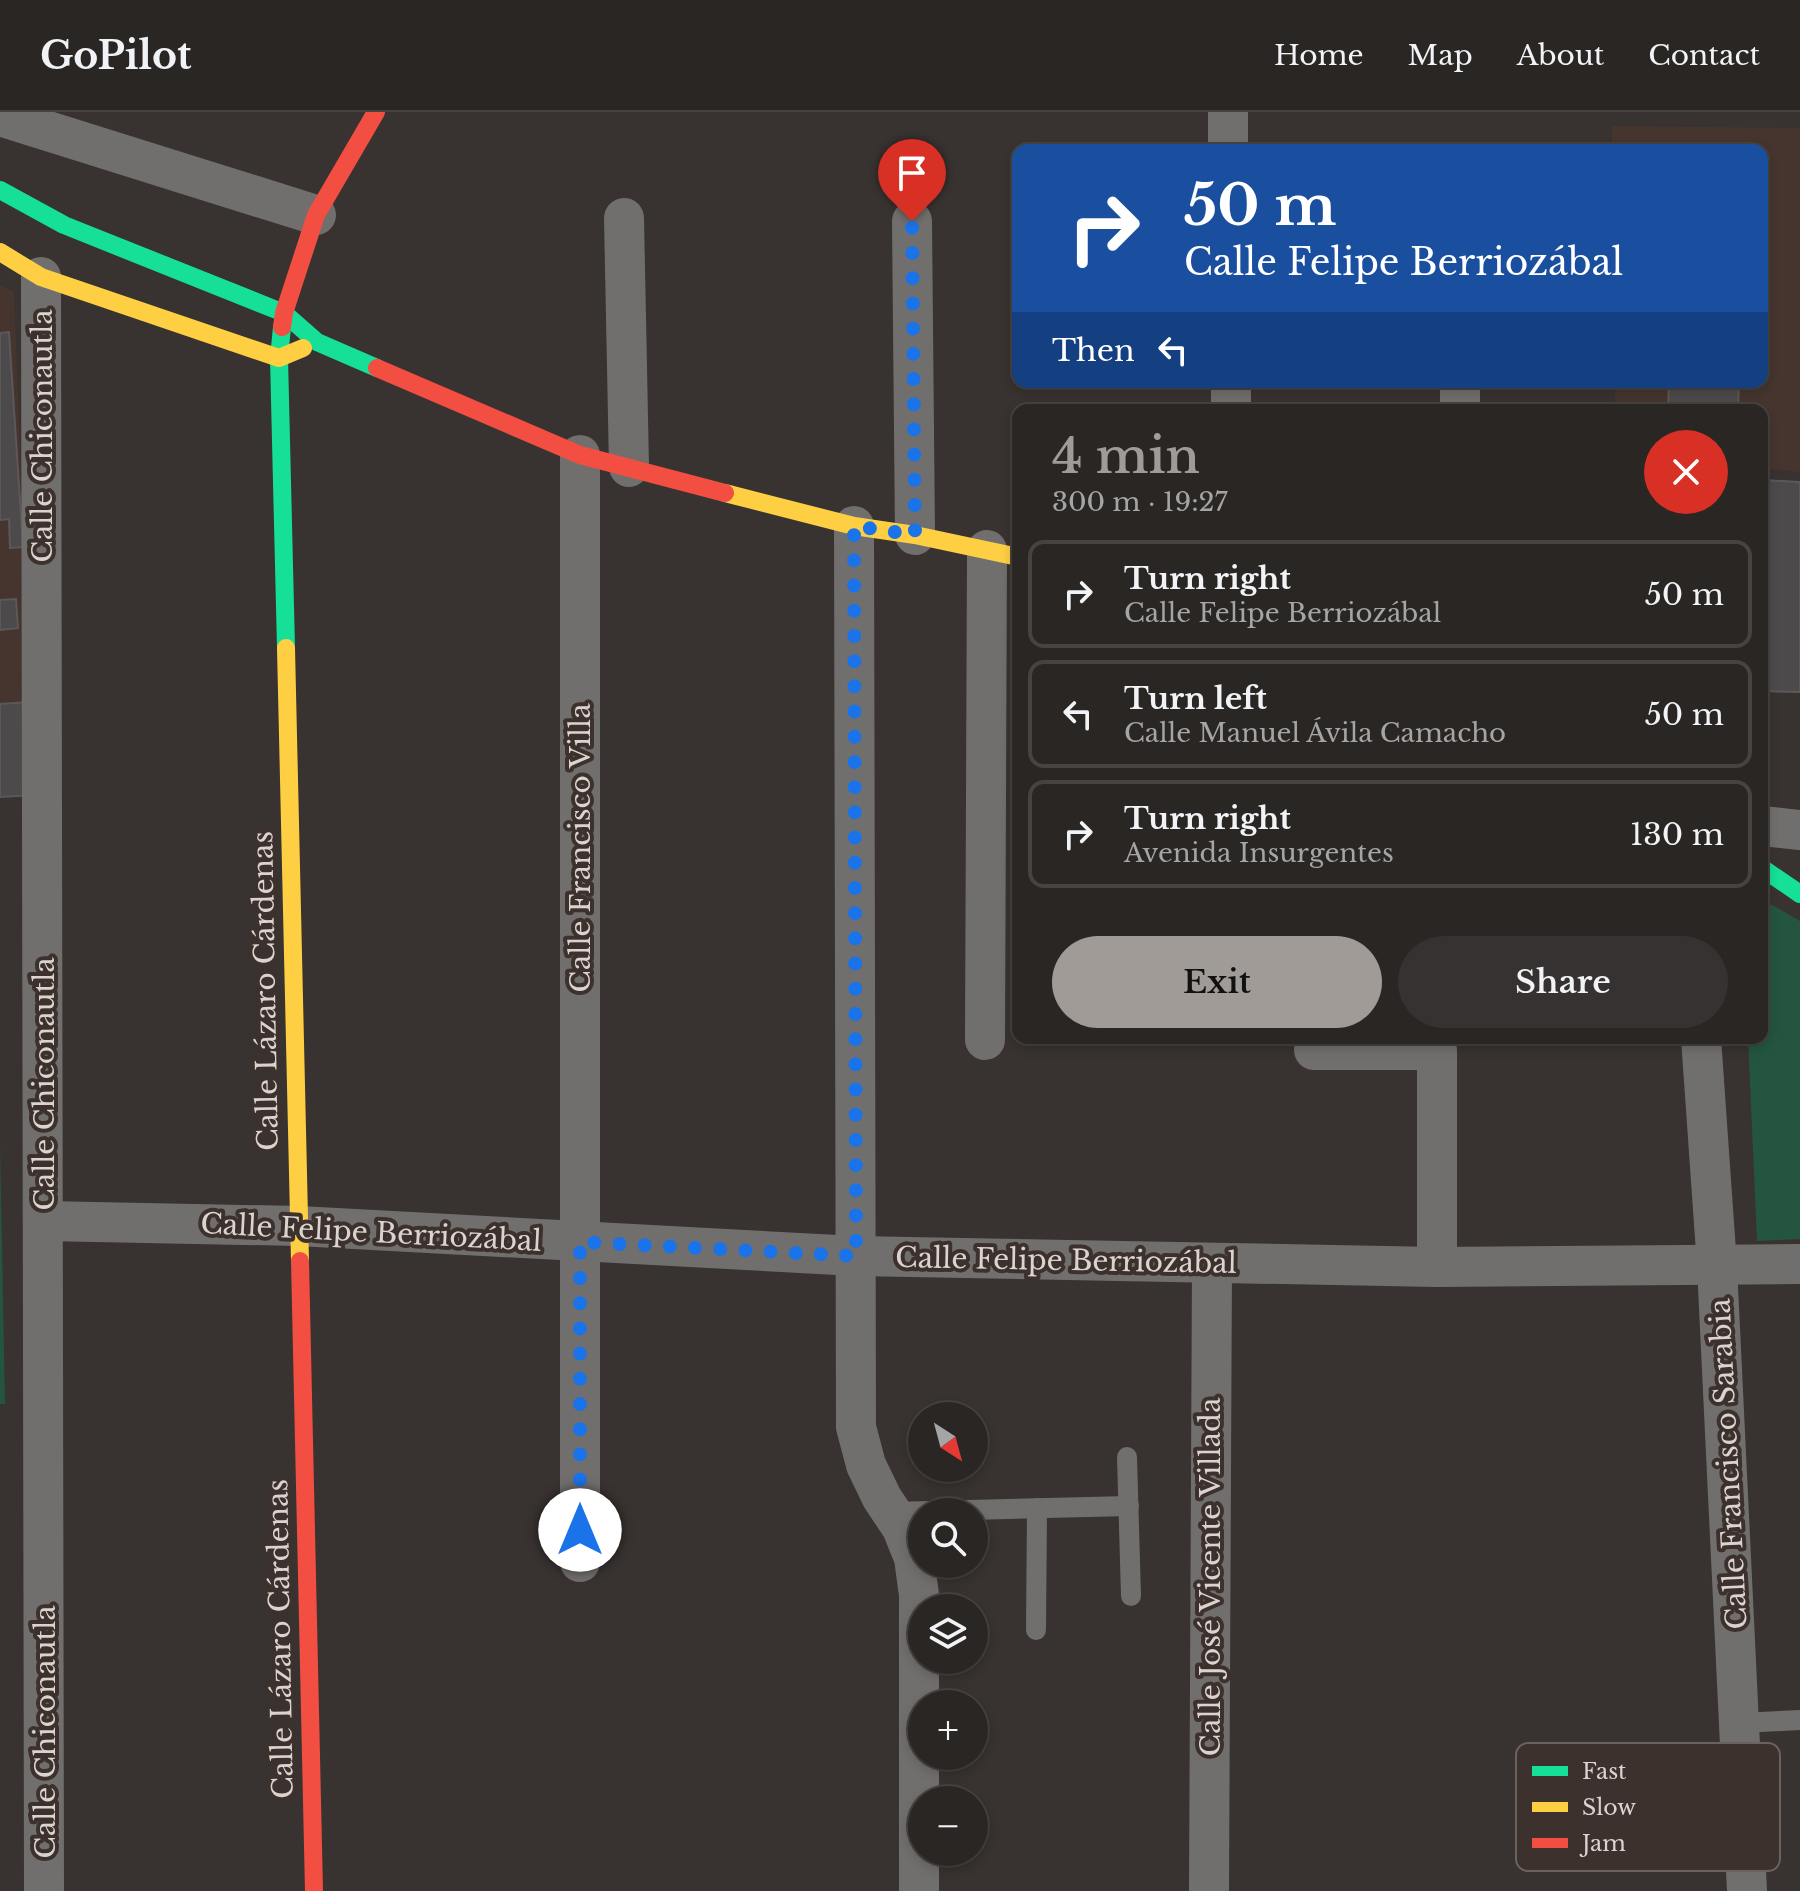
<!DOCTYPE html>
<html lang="en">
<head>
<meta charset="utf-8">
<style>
  body { margin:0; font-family:"Libre Baskerville",serif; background:#363231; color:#f1f3f6; height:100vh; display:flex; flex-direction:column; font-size:30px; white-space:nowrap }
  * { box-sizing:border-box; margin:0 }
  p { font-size:26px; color:#a5a5a6 }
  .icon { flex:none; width:44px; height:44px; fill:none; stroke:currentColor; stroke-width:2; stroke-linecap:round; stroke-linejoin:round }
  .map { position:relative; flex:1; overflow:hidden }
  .sheet { position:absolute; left:1012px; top:292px; width:756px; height:640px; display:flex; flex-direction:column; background:#2a2624; border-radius:16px; box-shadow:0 4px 12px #0003,0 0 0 2px #464341 }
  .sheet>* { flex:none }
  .banner { position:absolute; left:1012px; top:32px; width:756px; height:244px; border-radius:16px; box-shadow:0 4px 12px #0003,0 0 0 2px #464341; background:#1a4fa0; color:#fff; overflow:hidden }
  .needle { width:52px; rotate:144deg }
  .fabs { position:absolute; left:908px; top:1290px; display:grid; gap:16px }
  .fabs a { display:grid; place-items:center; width:80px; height:80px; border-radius:50%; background:#2a2624; box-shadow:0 4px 12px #0003,0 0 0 2px #464341; font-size:40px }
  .pin { position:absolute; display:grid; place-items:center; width:68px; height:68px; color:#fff; margin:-82px -34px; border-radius:50% 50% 50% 0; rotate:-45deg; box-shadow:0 0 8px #0007 }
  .pin .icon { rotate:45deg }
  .me { position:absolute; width:88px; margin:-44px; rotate:0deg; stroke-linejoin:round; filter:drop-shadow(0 0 6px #0008) }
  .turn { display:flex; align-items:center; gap:28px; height:168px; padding:0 40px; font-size:36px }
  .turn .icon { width:104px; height:104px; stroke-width:2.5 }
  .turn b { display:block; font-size:56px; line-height:68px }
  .then { display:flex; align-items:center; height:76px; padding:0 40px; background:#0003; gap:16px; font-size:30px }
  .round { display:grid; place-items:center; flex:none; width:84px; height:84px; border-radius:42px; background:#363231 }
  .headline { display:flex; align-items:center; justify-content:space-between; height:136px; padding:0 40px }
  h1 { font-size:48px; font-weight:600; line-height:60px; color:#a19b98 }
  .action { display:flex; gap:16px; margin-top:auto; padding:16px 40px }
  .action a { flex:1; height:92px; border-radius:48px; background:#a19b98; color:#111; font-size:32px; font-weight:600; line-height:92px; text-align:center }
  .action a+a { background:#363231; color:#f1f3f6 }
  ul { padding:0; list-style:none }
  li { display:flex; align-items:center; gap:24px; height:108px; margin:0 16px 12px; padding:0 24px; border:4px solid #464341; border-radius:16px }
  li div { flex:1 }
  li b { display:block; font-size:30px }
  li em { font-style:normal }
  header { display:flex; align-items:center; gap:48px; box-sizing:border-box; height:112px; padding:0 40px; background:#2a2624; border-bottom:2px solid #464341 }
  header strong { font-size:38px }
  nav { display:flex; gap:44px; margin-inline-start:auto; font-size:28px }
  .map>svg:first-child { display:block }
  .built { fill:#45352e }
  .green { fill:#245540 }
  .building { fill:#4d4a4b; stroke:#5c585a; stroke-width:2 }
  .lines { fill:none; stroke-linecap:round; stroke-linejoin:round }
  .lane { stroke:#716f6d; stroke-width:20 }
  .street { stroke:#716f6d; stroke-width:40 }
  .fast { stroke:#16e098; stroke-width:18 }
  .slow { stroke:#ffcf43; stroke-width:18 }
  .jam { stroke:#f24e42; stroke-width:18 }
  .route { stroke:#1a73e8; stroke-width:14; stroke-dasharray:0 25.2 }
  .labels { text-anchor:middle; stroke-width:8; stroke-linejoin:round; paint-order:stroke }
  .street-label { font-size:28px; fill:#dad3d0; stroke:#3c312c }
  .key { fill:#3c312c; stroke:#6b625d; stroke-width:2 }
  .key-label { font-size:22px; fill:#dad3d0 }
</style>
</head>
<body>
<header>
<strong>GoPilot</strong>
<nav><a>Home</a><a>Map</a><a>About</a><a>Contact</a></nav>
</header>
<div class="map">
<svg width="1800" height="1779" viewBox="0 0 1800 1779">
  <rect width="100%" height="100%" fill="#383230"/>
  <g class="built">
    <polygon points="1612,14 1800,16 1800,360 1762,356 1762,298 1615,298 1615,270 1762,270 1762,38 1612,38"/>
    <polygon points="0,173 14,180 34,683 0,686"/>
  </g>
  <g class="green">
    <polygon points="1762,787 1800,809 1800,1127 1757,1129 1748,926 1762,926"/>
    <polygon points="0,1029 5,1292 0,1292"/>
  </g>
  <g class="building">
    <polygon points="9,220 23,435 10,436 9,407 0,408 0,221"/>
    <polygon points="1669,270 1739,270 1738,298 1668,298"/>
    <polygon points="1763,368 1800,370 1800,580 1762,579"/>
    <polygon points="16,487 18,516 0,518 0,488"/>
    <polygon points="28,590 34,683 0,685 0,592"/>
  </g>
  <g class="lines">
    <g class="lane">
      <polyline points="1127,1345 1131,1484"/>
      <polyline points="892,1400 1129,1394"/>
      <polyline points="1036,1518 1037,1396"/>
      <polyline points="1741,1611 1800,1608"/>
    </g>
    <g class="street">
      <polyline points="1228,0 1228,38"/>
      <polyline points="0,4 316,103"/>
      <polyline points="624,106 629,355"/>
      <polyline points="912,109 915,423"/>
      <polyline points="41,165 44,1779"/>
      <polyline points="1231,270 1231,298"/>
      <polyline points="1460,298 1460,270"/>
      <polyline points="580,343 580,1450"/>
      <polyline points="854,414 856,1315 866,1353 882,1386 902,1416 914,1446 919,1483 919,1779"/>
      <polyline points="1762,714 1800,718"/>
      <polyline points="1701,926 1717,1154 1747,1779"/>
      <polyline points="985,928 987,438"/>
      <polyline points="1314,938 1437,938 1437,1155"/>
      <polyline points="45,1109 299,1114 856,1144 1437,1155 1800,1152"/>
      <polyline points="1209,1779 1212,1152"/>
    </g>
    <g class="fast">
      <polyline points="0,78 64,113 284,201 317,230 377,256"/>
      <polyline points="282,215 279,246 286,536"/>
      <polyline points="1762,756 1800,782"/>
    </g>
    <g class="slow">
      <polyline points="0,140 41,165 279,246 303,236"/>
      <polyline points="725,381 854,414 915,423 1018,445"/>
      <polyline points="286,536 300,1149"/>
    </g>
    <g class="jam">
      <polyline points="282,215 284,201 316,103 376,0"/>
      <polyline points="377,256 580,343 725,381"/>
      <polyline points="300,1149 314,1779"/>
    </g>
  </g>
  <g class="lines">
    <polyline class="route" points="580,1418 580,1130 856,1144 854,414 915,423 912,109"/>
  </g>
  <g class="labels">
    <g class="street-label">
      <text transform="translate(42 324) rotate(-90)" y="10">Calle Chiconautla</text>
      <text transform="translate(580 736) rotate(-90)" y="10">Calle Francisco Villa</text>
      <text transform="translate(265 879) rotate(-91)" y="10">Calle Lázaro Cárdenas</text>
      <text transform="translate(44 972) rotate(-90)" y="10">Calle Chiconautla</text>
      <text transform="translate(371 1120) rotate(3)" y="10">Calle Felipe Berriozábal</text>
      <text transform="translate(1066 1148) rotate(1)" y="10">Calle Felipe Berriozábal</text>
      <text transform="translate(1728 1352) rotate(-93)" y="10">Calle Francisco Sarabia</text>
      <text transform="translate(1210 1465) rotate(-90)" y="10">Calle José Vicente Villada</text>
      <text transform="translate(280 1527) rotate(-91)" y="10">Calle Lázaro Cárdenas</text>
      <text transform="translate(45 1620) rotate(-90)" y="10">Calle Chiconautla</text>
    </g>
  </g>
  <rect x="1516" y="1631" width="264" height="128" rx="12" class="key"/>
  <rect x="1532" y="1654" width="36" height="10" fill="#16e098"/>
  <rect x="1532" y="1690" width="36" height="10" fill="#ffcf43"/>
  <rect x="1532" y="1726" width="36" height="10" fill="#f24e42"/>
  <g class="key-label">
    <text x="1582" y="1667">Fast</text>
    <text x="1582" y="1703">Slow</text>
    <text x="1582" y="1739">Jam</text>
  </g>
</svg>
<div class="fabs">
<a><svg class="needle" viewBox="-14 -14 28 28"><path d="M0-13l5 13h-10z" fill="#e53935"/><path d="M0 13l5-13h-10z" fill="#a5a5a6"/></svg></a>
<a><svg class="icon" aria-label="search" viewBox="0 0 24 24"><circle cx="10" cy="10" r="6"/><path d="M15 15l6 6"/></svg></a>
<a><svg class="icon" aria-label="layers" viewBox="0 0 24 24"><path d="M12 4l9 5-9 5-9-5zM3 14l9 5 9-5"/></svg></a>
<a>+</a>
<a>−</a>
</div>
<div class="pin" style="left:912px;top:109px;background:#d93025"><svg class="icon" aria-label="arrive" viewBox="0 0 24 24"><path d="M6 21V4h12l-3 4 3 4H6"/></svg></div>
<svg class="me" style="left:580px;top:1418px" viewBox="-20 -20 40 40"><circle r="19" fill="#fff"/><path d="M0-13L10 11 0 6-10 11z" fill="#1a73e8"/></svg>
<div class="banner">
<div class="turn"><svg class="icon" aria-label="right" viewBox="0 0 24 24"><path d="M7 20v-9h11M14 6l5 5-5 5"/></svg><div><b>50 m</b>Calle Felipe Berriozábal</div></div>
<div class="then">Then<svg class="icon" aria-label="left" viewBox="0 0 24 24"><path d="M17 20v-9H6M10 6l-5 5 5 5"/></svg></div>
</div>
<section class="sheet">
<div class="headline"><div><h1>4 min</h1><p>300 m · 19:27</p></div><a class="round" style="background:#d93025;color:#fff"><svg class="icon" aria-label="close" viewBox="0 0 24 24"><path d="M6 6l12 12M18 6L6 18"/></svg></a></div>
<ul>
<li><svg class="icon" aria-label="right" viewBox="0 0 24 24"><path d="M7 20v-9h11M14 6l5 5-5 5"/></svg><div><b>Turn right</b><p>Calle Felipe Berriozábal</p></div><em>50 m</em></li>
<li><svg class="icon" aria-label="left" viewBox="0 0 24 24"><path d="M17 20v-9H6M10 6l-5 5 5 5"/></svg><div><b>Turn left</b><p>Calle Manuel Ávila Camacho</p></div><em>50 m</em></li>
<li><svg class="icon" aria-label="right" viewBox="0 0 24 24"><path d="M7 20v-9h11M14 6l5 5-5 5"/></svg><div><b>Turn right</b><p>Avenida Insurgentes</p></div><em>130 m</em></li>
</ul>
<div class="action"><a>Exit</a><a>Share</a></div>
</section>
</div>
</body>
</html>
